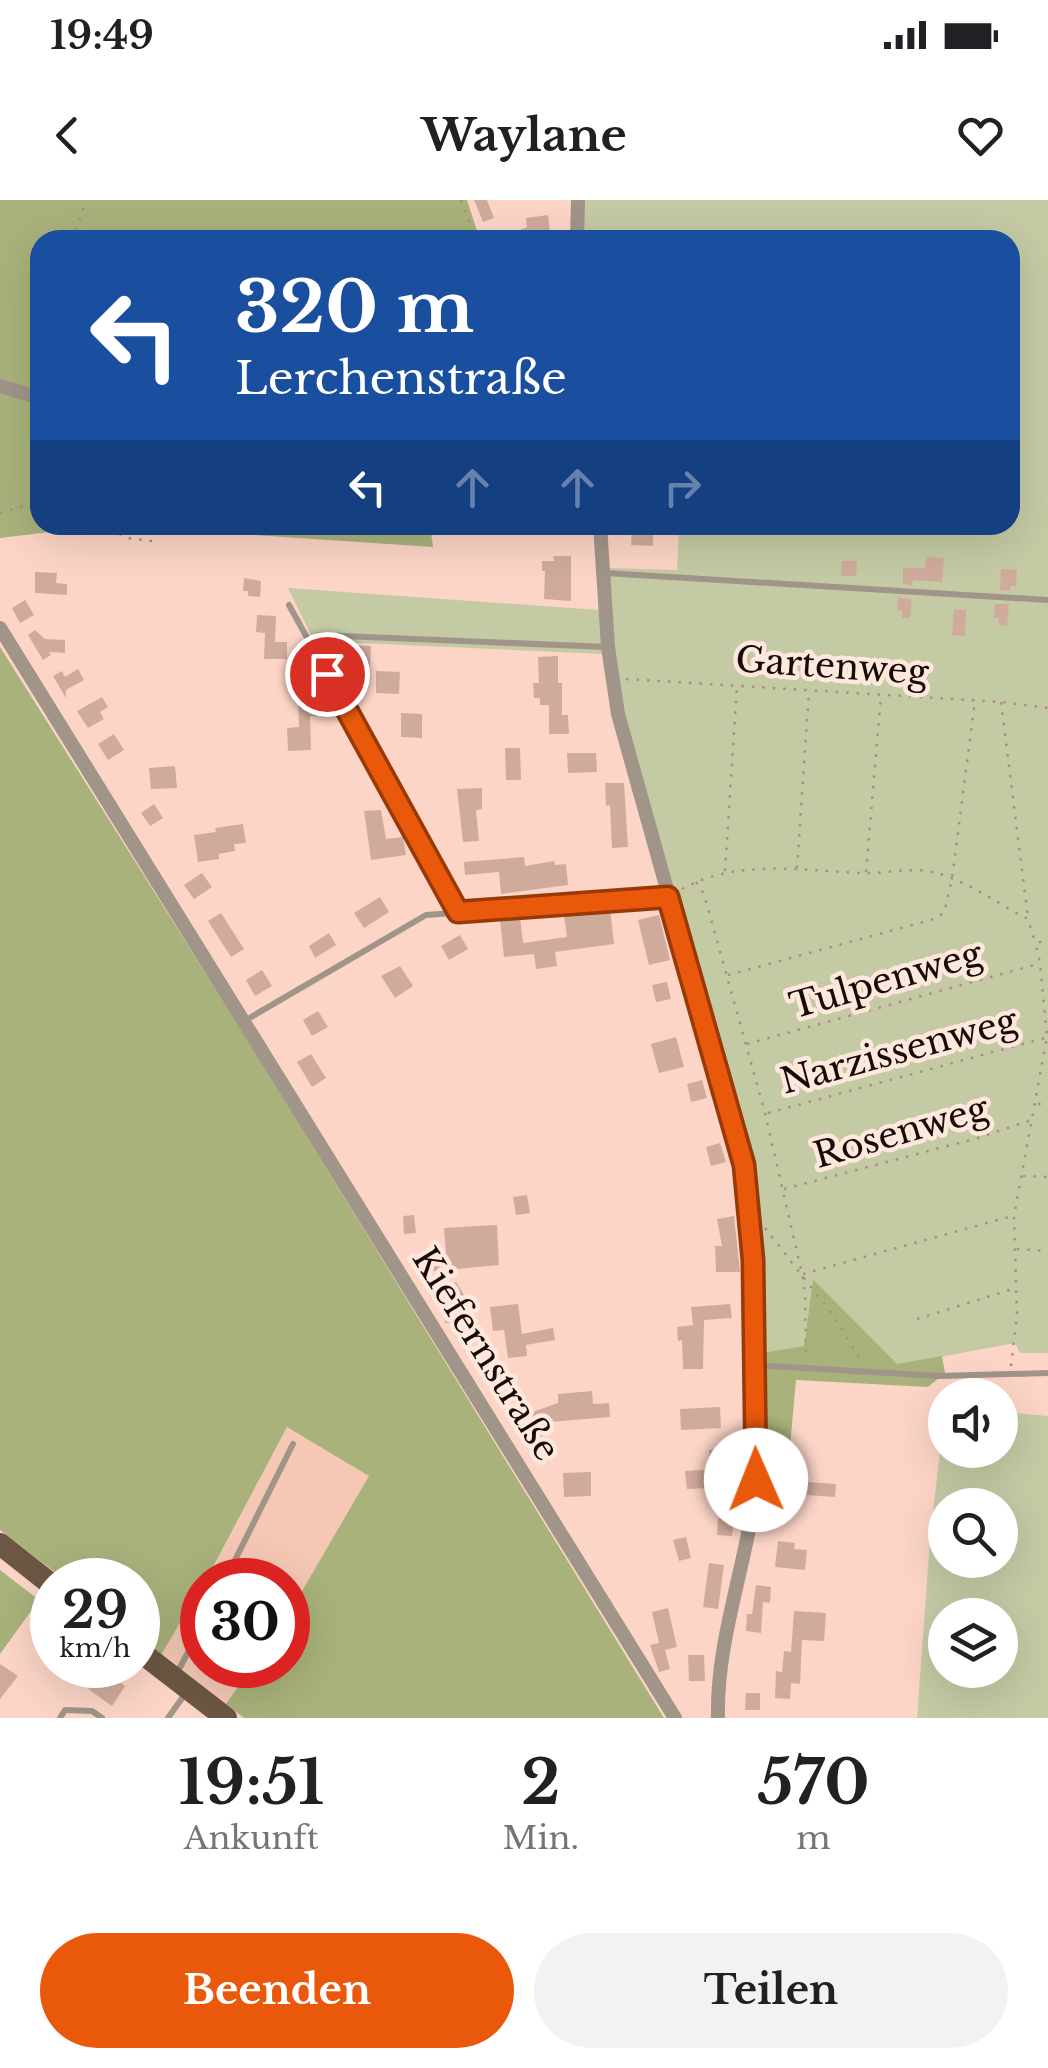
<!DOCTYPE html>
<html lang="de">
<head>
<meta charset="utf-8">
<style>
  body { margin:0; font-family:"Libre Baskerville",serif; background:#f2f2f2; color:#202124; height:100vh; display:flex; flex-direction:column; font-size:38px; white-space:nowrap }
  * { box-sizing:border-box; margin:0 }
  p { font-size:32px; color:#757577 }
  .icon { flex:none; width:55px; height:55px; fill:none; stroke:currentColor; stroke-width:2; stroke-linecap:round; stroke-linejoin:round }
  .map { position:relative; height:1518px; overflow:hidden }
  .details { display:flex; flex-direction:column; background:#fff; flex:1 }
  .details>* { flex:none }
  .hud { position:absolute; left:30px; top:30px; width:990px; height:305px; border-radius:30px; box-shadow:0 10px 40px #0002; background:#1a4fa0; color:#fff; overflow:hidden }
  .buttons { position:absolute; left:928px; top:1178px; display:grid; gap:20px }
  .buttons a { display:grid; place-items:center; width:90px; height:90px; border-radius:50%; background:#fff; box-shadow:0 10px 40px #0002; font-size:50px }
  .speed { position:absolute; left:30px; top:1358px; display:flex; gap:20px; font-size:50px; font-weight:700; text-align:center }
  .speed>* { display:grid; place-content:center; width:130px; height:130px; border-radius:50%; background:#fff; box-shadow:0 10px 40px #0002; line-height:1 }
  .speed small { font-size:25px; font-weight:400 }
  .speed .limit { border:15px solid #d22; background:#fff; color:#111 }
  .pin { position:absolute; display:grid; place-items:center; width:85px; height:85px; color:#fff; margin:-42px; border:5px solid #fff; border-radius:50%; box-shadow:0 2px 10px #0007 }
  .me { position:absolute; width:110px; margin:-55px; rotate:359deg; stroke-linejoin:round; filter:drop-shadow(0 0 8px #0008) }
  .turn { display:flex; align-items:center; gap:35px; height:210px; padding:0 40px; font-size:45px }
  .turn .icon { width:130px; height:130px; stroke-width:2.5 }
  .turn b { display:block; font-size:70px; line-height:85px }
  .lanes { display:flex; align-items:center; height:95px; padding:0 40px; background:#0003; justify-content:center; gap:50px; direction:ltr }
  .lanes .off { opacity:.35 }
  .eta { display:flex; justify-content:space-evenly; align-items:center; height:170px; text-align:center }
  .eta b { font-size:60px; font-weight:800; line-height:70px }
  .button { display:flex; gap:20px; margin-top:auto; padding:20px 40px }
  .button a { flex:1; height:115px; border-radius:60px; background:#ea580c; color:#fff; font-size:40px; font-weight:800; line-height:115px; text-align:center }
  .button a+a { background:#f2f2f2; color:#202124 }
  .status { display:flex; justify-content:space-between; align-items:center; height:70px; padding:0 50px; background:#fff; direction:ltr }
  .status svg { height:28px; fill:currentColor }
  header { display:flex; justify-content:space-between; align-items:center; height:130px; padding:0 40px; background:#fff; font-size:45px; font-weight:800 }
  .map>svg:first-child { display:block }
  .built { fill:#f5c8b5 }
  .green { fill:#c4caa4; fill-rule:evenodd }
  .forest { fill:#a9b27b }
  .building { fill:#d0ab9c }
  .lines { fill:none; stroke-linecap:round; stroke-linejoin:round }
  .path { stroke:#ab8e82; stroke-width:2.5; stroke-dasharray:2.5 8; stroke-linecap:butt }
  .lane { stroke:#a19589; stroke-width:6 }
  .street { stroke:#a19589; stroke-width:14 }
  .primary { stroke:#6c5743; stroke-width:22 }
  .route-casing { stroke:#983908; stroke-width:25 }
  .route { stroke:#ea580c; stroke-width:18 }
  .labels { text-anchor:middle; stroke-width:9; stroke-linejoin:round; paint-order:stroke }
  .street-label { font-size:35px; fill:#170b06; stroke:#fee7dd }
</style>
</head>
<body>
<div class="status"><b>19:49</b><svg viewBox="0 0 49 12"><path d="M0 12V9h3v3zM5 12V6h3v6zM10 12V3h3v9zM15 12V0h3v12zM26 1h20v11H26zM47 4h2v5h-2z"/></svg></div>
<header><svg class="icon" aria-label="back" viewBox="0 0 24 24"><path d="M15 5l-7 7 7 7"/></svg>Waylane<svg class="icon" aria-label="heart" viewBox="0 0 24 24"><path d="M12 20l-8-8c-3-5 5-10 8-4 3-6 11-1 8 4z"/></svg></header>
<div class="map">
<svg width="1048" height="1518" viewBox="0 0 1048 1518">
  <rect width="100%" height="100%" fill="#fcd5c6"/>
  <g class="built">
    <polygon points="287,1227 370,1276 288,1415 288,1380 206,1380"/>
    <polygon points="202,1386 202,1465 253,1465 226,1504 161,1455"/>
  </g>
  <g class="green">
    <polygon points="583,0 1048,0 1048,1153 1020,1153 1015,1143 897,1165 813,1079 804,1146 761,1153 757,1028 748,966 624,516 614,473 606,368 677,370 679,327 661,325 1010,325 1010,40 584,40"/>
    <polygon points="288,388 599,410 603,454 314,441"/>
    <path d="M945,1206v44h55v-38l48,4v302h-131l13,-178zM945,1305h55v55h-55zM1000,1415v55h-55v-55z"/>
  </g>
  <g class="forest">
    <polygon points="0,0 467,0 480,40 40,40 40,325 430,325 433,347 108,325 0,338"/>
    <polygon points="0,447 240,828 664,1518 244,1518 226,1504 253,1465 288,1465 288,1415 369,1276 287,1227 206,1380 202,1380 202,1386 161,1455 138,1437 138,1380 65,1380 0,1330"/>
    <polygon points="813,1079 897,1164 942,1156 945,1173 928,1187 796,1180 789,1257 762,1256 761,1153 804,1146"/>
    <polygon points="0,1370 39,1400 0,1454"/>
  </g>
  <g class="building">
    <polygon points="474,0 487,0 494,18 483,22"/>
    <polygon points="548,15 551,40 496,40 527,27 526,18"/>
    <polygon points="632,327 653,327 653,346 631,345"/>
    <polygon points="553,356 571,356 571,401 544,399 545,371 542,371 542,361 554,361"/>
    <polygon points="926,357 944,358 942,382 913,380 912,385 903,384 903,368 925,368"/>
    <polygon points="842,361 857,361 856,376 841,376"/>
    <polygon points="1001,369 1017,370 1016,386 1010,386 1010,391 1000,390"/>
    <polygon points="35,372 57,373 56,383 67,384 67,395 35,393"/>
    <polygon points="244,378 261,381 260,397 248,396 248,391 243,391"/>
    <polygon points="898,398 912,399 910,418 902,418 902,411 897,410"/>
    <polygon points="25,400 34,415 20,423 12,408"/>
    <polygon points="995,404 1009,404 1007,426 999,425 999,418 994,418"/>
    <polygon points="954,409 966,410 965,436 952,435"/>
    <polygon points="257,415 276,416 275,442 287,442 287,459 264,459 265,433 256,432"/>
    <polygon points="35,430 45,439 65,440 65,453 49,452 51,455 43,460 28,435"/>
    <polygon points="343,445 371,446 370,467 343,466"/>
    <polygon points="558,456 558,483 562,483 562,515 568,515 569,534 549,534 549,505 540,505 540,498 534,498 533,483 539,483 538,457"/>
    <polygon points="78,469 84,480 66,490 66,498 53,476 62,471 65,477"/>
    <polygon points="376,471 400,472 399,494 376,493"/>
    <polygon points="102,497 108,507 100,512 104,519 88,528 77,511"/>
    <polygon points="318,497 320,516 310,516 311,550 288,551 287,528 299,527 298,498"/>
    <polygon points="401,513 422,514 422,538 401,537"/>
    <polygon points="114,534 124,550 108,560 98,544"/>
    <polygon points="505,548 520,548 521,580 506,580"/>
    <polygon points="567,553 596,553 597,572 568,573"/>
    <polygon points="175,566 177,588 151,589 149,568"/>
    <polygon points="605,583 624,583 628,647 612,648 610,605 606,606"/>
    <polygon points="482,588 482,609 476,610 479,641 463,642 457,589"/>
    <polygon points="154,604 163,618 150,626 141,613"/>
    <polygon points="381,610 386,639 403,637 406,655 371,660 364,611"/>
    <polygon points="243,624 246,643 234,644 235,651 219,654 219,659 198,662 194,635 216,632 215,628"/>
    <polygon points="524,657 525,666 554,661 555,665 566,664 568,685 501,694 499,672 465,675 464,662"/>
    <polygon points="202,673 212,687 194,699 184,685"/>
    <polygon points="380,697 389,712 364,728 354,713"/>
    <polygon points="610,709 614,744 555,752 557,766 536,769 534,754 504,757 500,720 520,718 523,743 567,737 564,715"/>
    <polygon points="221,713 244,749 231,757 208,721"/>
    <polygon points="659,715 670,760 649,765 638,720"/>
    <polygon points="329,733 336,745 315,758 309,746"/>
    <polygon points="460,735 468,749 449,760 441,746"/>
    <polygon points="400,766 413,786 395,798 381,776"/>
    <polygon points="262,770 272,786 255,796 246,780"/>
    <polygon points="667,782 671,799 656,802 652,785"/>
    <polygon points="318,811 328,827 312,836 303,820"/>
    <polygon points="676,837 684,867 659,873 651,844"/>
    <polygon points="311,854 326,878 312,887 297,862"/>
    <polygon points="702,880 707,898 691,902 687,884"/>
    <polygon points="720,943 726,962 711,966 706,947"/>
    <polygon points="527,995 530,1013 516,1015 513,997"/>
    <polygon points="414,1015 416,1033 404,1034 403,1016"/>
    <polygon points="734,1016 740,1072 716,1072 715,1046 722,1046 717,1019"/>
    <polygon points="497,1025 499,1065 423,1072 422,1055 446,1053 444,1028"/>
    <polygon points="456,1082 464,1095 457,1099 461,1131 455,1122 445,1123 444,1113 449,1112 438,1093"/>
    <polygon points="518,1104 522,1134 553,1128 555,1140 526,1145 527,1156 508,1158 504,1130 493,1131 490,1107"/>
    <polygon points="730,1104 732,1118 704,1120 703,1169 683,1169 682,1140 678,1141 677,1127 693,1125 691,1107"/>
    <polygon points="592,1191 593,1204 609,1203 610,1217 549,1222 551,1227 541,1231 543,1236 525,1242 516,1218 558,1203 558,1194"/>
    <polygon points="720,1207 721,1228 681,1230 680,1209"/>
    <polygon points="742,1248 742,1262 710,1264 709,1250"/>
    <polygon points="705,1270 707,1288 687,1289 685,1271"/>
    <polygon points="591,1272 591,1296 564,1297 563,1273"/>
    <polygon points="807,1282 836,1284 835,1297 806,1295"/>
    <polygon points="718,1318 734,1319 732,1336 717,1335"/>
    <polygon points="686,1337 691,1358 679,1361 673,1340"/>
    <polygon points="778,1341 795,1343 794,1349 807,1350 805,1370 775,1367"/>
    <polygon points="709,1363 724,1365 718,1409 703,1407"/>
    <polygon points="756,1385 771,1387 770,1403 763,1402 761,1433 746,1431 747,1414 752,1414"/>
    <polygon points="668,1408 677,1447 665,1450 670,1469 659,1472 650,1445 659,1443 652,1412"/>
    <polygon points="794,1411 826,1413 824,1441 802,1440 800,1484 791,1483 790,1499 775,1498 776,1471 782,1472 784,1451 791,1452"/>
    <polygon points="688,1455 704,1455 705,1481 689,1481"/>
    <polygon points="0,1464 18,1476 0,1499"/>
    <polygon points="101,1470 125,1486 112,1506 88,1489"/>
    <polygon points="746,1493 760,1493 760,1510 745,1510"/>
  </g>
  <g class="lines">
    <g class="path">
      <polyline points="461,0 476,40"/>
      <polyline points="73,40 86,0"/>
      <polyline points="0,313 40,301"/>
      <polyline points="100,325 128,338 152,341"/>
      <polyline points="626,479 1001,502 1048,508"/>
      <polyline points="1001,502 1028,718"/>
      <polyline points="797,668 809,492"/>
      <polyline points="725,671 737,485"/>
      <polyline points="866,672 881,495"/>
      <polyline points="696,682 704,694 765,913 802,1074 805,1091 806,1156"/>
      <path d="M682,689c57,-31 119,-18 181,-16 22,1 47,-6 69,-1 33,7 66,32 96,47l7,23h13"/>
      <polyline points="728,775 931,720 944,713 952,679 975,500"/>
      <polyline points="747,844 1038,764"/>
      <polyline points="1038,904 1048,904"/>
      <polyline points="768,913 1045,838"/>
      <polyline points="1023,976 1048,977"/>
      <polyline points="784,989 978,938 1031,920"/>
      <polyline points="765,1028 835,1118 862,1163"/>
      <polyline points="1017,1049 1048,1051"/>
      <polyline points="803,1074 1012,1016"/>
      <polyline points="917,1119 1016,1088"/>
      <polyline points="1011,1166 1017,1115 1014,1016 1047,837 1040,763 1035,742"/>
    </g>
    <g class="lane">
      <polyline points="605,373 1048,400"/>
      <polyline points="289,405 458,712"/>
      <polyline points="319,435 607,447"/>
      <polyline points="246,820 426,715 668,697"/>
      <polyline points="755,1165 939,1176 1048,1173"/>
      <polyline points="225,1380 293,1244"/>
      <polyline points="177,1473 202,1426"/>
      <polyline points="60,1518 65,1510 92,1511 102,1518"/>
      <polyline points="168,1518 185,1494"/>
    </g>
    <g class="street">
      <polyline points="577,40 578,0"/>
      <polyline points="0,186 30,195 40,193"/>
      <path d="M600,325l8,122 10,67 126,451 5,41 7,274c-7,80 -40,157 -38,238"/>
      <polyline points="0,428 675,1518"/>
    </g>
    <g class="primary">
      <polyline points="0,1344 52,1385"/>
      <polyline points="138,1450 226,1518"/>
    </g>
  </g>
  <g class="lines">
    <g class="route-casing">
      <polyline id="route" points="327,474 458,712 668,697 744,965 753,1060 756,1280"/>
    </g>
    <use href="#route" class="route"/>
  </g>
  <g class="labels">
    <g class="street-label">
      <text transform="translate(832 466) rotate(4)" y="12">Gartenweg</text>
      <text transform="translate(886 780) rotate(-16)" y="12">Tulpenweg</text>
      <text transform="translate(899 851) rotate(-15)" y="12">Narzissenweg</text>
      <text transform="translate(901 932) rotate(-16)" y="12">Rosenweg</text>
      <text transform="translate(486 1154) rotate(58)" y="12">Kiefernstraße</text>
    </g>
  </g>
</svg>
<div class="buttons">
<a><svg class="icon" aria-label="sound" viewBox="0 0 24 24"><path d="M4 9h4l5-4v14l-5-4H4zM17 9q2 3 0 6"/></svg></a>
<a><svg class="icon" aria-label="search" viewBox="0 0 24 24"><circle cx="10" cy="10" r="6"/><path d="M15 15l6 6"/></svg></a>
<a><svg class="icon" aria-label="layers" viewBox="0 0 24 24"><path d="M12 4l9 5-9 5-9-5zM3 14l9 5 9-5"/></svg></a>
</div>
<div class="speed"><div>29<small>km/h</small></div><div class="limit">30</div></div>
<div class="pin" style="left:327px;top:474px;background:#d93025"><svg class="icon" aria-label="arrive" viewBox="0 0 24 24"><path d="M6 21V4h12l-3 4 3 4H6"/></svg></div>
<svg class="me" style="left:756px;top:1280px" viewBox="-20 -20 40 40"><circle r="19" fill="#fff"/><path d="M0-13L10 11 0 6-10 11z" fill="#ea580c"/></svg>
<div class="hud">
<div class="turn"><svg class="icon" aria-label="left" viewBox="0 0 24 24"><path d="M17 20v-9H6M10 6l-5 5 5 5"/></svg><div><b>320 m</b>Lerchenstraße</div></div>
<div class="lanes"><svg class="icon" aria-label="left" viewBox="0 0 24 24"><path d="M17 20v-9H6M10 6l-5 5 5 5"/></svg><svg class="icon off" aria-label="ahead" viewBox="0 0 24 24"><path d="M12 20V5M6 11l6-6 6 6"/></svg><svg class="icon off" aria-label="ahead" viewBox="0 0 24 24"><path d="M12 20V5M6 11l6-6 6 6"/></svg><svg class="icon off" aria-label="right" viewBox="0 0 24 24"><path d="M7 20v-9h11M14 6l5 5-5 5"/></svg></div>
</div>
</div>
<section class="details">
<div class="eta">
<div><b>19:51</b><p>Ankunft</p></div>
<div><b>2</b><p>Min.</p></div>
<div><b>570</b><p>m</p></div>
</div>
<div class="button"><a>Beenden</a><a>Teilen</a></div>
</section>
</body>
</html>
